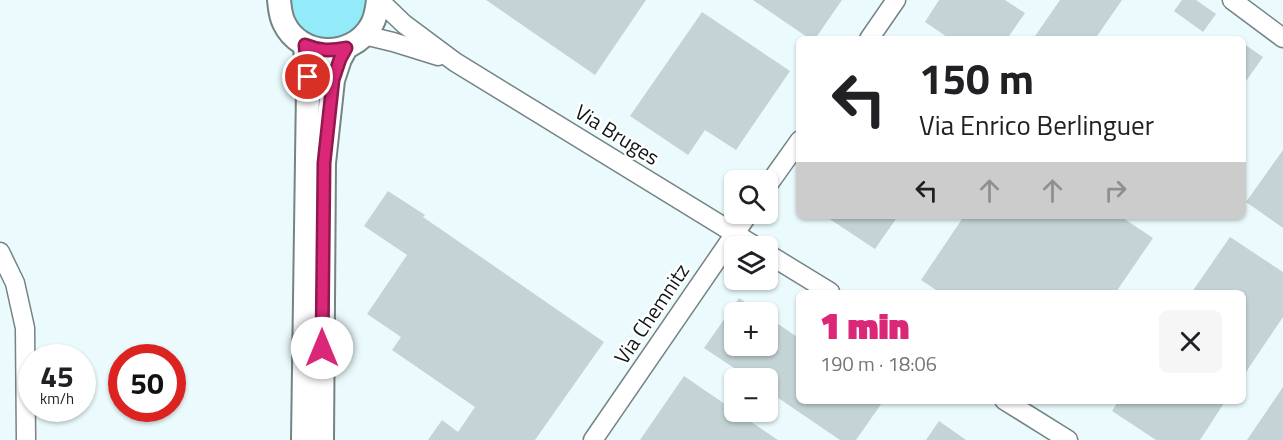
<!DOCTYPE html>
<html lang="it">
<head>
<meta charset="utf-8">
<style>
  body { margin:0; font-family:"Titillium Web",sans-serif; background:#f6f6f6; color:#202124; height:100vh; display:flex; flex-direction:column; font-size:22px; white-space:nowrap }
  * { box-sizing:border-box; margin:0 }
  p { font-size:20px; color:#757577 }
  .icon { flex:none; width:33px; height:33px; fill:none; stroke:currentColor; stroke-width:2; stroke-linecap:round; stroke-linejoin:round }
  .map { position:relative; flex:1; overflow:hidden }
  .drawer { position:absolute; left:796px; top:290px; width:450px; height:114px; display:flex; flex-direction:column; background:#fff; border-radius:9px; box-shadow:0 2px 4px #0004 }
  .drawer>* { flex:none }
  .top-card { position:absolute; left:796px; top:36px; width:450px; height:183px; border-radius:9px; box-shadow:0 2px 4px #0004; background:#fff; color:#202124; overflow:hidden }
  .tools { position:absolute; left:724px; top:170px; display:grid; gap:12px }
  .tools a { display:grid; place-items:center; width:54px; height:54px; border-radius:9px; background:#fff; box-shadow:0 2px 4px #0004; font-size:30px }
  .speed { position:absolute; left:18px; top:344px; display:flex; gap:12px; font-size:30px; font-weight:700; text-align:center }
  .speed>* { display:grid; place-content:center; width:78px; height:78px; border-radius:50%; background:#fff; box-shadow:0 2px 4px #0004; line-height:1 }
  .speed small { font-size:15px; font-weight:400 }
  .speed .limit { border:9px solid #d22; background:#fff; color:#111 }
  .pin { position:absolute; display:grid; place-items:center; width:51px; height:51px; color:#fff; margin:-26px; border:3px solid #fff; border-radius:50%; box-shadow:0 2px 6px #0007 }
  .me { position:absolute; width:66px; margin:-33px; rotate:0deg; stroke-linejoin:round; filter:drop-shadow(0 0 4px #0008) }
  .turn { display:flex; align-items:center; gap:21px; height:126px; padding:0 24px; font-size:27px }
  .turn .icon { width:78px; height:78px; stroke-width:2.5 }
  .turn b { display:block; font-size:42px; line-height:51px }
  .lanes { display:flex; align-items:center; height:57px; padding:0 24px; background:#0003; justify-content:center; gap:30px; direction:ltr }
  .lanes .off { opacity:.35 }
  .round { display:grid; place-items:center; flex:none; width:63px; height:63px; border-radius:9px; background:#f6f6f6 }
  .head { display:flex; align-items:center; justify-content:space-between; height:102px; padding:0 24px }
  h1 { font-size:36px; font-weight:800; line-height:45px; color:#db2777 }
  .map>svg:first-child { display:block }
  .grass { fill:#93eaf9 }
  .building { fill:#c4d4d6 }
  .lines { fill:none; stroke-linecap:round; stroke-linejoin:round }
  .minor-casing { stroke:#748385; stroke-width:21 }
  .major-casing { stroke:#748385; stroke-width:26 }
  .minor { stroke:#fff; stroke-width:18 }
  .major { stroke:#fff; stroke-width:22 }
  .route-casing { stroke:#8e194d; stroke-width:15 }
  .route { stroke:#db2777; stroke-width:10 }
  .labels { text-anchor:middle; stroke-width:4.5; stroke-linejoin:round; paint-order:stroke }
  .street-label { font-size:21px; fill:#101617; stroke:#fff }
</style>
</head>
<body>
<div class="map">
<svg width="1283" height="440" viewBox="0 0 1283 440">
  <rect width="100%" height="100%" fill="#ebfbfd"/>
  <path class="grass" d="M290,0h77c-1,8 -2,16 -7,23 -16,22 -53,20 -66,-4 -3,-6 -3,-12 -4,-19z"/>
  <g class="building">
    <polygon points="486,0 646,0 595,75"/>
    <polygon points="753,0 842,0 815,39 810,39"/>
    <polygon points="939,0 1005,0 1025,13 1007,39 950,39 925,22"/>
    <polygon points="1060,0 1122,0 1095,39 1033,39"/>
    <polygon points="1182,0 1196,0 1216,14 1203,32 1174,11"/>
    <polygon points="702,12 790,71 736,150 705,130 688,155 630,116"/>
    <polygon points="1244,44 1263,57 1244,84"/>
    <polygon points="1283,150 1283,228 1246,202"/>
    <polygon points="388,191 425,215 423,217 604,342 535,440 428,440 442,420 458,432 475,407 392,350 401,337 367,314 407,255 364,226"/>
    <polygon points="825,216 898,216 875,249"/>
    <polygon points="964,216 1120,216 1153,238 1116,292 939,292 921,280"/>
    <polygon points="1230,237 1283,272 1283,317 1244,375 1244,292 1192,292"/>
    <polygon points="739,298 760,312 735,312 735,345 768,345 768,317 800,339 800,400 884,400 856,440 840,440 768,391 768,378 749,378 704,348"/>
    <polygon points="684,376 735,411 778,440 640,440"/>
    <polygon points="1283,387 1283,440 1247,440"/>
    <polygon points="1119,400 1226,400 1200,440 1156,440 1112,411"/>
    <polygon points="939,421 966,440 926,440"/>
  </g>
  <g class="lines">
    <g class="minor-casing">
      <g id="minor">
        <polyline points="379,0 404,24 455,62 755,246"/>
        <polyline points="1232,0 1283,38"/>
        <polyline points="364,35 393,42 438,56"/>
        <polyline points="869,39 896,0"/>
        <polyline points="768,185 800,140"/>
        <polyline points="0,252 15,283 25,328 26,440"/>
        <polyline points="768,254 830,292"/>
        <polyline points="1004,400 1068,440"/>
        <polyline points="593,440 749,213"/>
      </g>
    </g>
    <g class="major-casing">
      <g id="major">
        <path d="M279,0c1,8 1,15 5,23 16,34 67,37 87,3 5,-8 6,-17 7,-26"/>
        <polyline points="303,440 308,89 305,45"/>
        <polyline points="322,440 324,163 333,80 340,59 346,48"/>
      </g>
    </g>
    <use href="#minor" class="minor"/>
    <use href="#major" class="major"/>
  </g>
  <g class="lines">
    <g class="route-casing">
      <path id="route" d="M308,77l-3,-32c14,6 26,6 41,3l-6,11 -7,21 -9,83 -2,185"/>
    </g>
    <use href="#route" class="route"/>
  </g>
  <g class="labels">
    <g class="street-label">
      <text transform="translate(617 135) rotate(32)" y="7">Via Bruges</text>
      <text transform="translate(652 314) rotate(-56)" y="7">Via Chemnitz</text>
    </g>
  </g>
</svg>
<div class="tools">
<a><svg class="icon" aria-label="search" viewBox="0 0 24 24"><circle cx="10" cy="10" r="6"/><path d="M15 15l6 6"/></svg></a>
<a><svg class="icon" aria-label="layers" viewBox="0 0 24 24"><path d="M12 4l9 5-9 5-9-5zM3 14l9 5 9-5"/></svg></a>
<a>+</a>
<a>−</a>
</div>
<div class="speed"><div>45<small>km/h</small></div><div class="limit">50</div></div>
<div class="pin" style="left:308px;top:77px;background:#d93025"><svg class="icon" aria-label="arrive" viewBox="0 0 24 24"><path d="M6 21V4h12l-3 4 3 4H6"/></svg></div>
<svg class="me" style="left:322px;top:348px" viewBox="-20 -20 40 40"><circle r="19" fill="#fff"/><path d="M0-13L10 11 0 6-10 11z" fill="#db2777"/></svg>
<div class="top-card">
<div class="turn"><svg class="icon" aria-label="left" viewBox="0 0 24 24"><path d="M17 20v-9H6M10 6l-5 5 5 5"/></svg><div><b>150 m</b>Via Enrico Berlinguer</div></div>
<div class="lanes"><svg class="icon" aria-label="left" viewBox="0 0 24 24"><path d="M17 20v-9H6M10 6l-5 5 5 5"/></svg><svg class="icon off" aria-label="ahead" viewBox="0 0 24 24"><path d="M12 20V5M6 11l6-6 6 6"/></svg><svg class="icon off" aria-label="ahead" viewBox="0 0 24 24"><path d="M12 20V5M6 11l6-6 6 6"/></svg><svg class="icon off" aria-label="right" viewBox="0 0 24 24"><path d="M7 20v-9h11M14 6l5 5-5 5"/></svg></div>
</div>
<section class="drawer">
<div class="head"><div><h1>1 min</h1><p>190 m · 18:06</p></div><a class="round"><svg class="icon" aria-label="close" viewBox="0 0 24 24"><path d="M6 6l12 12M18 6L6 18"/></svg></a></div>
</section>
</div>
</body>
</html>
